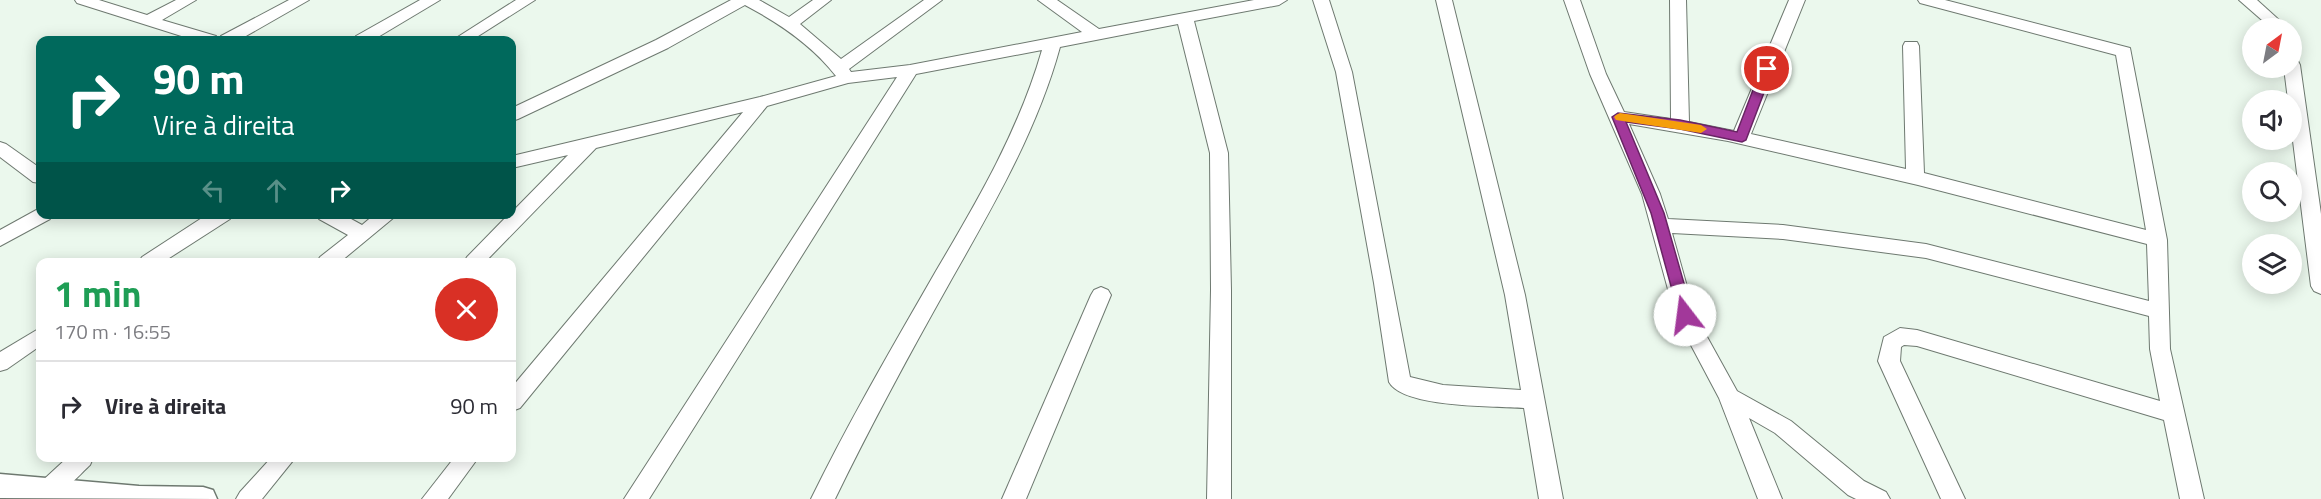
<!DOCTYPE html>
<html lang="pt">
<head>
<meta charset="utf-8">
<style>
  body { margin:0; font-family:"Titillium Web",sans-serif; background:#f7f7f7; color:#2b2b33; height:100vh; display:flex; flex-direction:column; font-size:22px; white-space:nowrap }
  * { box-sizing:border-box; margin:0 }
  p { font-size:20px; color:#7c7c81 }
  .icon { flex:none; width:33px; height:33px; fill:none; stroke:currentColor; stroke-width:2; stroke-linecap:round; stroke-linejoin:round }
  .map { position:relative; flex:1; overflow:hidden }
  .drawer { position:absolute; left:36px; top:258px; width:480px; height:204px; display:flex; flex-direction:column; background:#fff; border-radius:12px; box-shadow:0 3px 15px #0003 }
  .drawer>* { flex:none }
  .guide { position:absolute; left:36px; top:36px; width:480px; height:183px; border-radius:12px; box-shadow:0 3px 15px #0003; background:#00695c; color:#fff; overflow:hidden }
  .needle { width:39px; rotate:32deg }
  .buttons { position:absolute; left:2242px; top:18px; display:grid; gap:12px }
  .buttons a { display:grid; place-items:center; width:60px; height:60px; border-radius:50%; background:#fff; box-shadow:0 3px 15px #0003; font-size:30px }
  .pin { position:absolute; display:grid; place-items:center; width:51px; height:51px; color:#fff; margin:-26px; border:3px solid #fff; border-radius:50%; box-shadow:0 2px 6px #0007 }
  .me { position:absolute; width:66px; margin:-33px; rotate:345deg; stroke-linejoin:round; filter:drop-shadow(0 0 4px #0008) }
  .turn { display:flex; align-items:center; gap:21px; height:126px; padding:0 18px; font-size:27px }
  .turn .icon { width:78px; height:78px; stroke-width:2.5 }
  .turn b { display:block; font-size:42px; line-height:51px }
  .lanes { display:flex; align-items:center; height:57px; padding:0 18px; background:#0003; justify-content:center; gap:30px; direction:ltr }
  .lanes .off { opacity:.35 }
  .round { display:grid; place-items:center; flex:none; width:63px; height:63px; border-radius:32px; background:#f7f7f7 }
  .summary { display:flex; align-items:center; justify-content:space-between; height:102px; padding:0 18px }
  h1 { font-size:36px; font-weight:700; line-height:45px; color:#1e9e55 }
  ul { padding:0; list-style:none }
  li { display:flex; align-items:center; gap:18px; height:90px; padding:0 18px; border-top:2px solid #e1e1e2 }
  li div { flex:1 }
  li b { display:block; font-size:22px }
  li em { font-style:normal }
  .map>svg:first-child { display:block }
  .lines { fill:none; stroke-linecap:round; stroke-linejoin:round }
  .minor-casing { stroke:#6e7970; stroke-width:2 }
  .tertiary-casing { stroke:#6e7970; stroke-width:3 }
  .minor { fill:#fff; fill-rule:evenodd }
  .tertiary { fill:#fff; fill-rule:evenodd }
  .route { fill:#a2389a; stroke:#692464; stroke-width:1.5 }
  .slow { fill:#f59e0b }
</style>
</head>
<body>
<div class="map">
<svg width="2321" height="499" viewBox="0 0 2321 499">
  <rect width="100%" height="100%" fill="#ebf8ed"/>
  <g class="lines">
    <g class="minor-casing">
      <g id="minor">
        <polygon points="75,0 99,0 147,15 176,0 196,0 162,20 216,36 218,40 194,40 77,3"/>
        <polygon points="289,0 309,0 239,40 219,40 221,36"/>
        <polygon points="420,0 440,0 373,40 354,40 356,36"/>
        <polygon points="516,0 535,0 472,40 453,40"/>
        <path d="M731,0h28l30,17 24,-17h18l-31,24 41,35 83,-59h18l-93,69 2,3 59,-7 172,-33 -44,-32h19l42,29 155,-29h33l-8,5 -85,16 34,132 3,137v209h-24l4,-209 -1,-137 -32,-129 -118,23c-23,84 -67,159 -110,235 -40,71 -79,143 -115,217h-24c38,-78 82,-153 125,-228 42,-71 83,-141 106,-221l-126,24 -267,425h-25l273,-422 -49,6 -81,23 -247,302 -8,3v-24l231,-275 -147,36 -111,114h-21l3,-5 42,-43h3v-2l56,-57 -56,13v-12l248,-59 76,-21c-24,-31 -57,-53 -91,-71l-77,43 -150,71 -6,2v-13l144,-68z"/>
        <path d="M1313,0h16l23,72 58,305 33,8 78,5 -16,-95 -69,-295h16l73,295 38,204h-24l-15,-91c-28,-2 -121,0 -135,-26l-15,-99 -38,-211z"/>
        <path d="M1564,0h16l26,74 18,38 47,7 -1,-119h16l3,122 45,9 55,-131h16l-54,134 155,35 -3,-123 2,-4h12l2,4 5,127 222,57 -30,-175 -196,-52 -2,-3h27l185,48 37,192 3,109 34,150h-24l-16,-79 -247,-74 -13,-1 -3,2 -1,14 65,138h-24l-63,-138 6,-24 16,-9 17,2 243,71 -10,-52 -1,-33 -223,-58 -143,-19 -111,-6 23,82 42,76 54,30 73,60 22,11 4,7h-34l-8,-4 -73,-62 -26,-15 33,81h-24l-39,-101 -44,-83 -33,-121 -52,-120zM1629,124l99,17 190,44 229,59 2,57 -223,-57 -143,-19 -115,-6 -8,-25z"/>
        <polygon points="2239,0 2257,0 2288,28 2271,28"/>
        <polygon points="2292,60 2298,61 2300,65 2321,214 2321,294 2314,291 2311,286 2292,133 2292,100 2288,100 2284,68 2292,68"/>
        <polygon points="0,142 6,144 40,168 40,183 33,182 0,157"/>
        <polygon points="40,208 40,214 52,214 50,219 0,246 0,230"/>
        <polygon points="208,214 232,214 230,219 163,262 139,262 142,257"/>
        <polygon points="317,214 342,214 362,225 375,214 398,214 340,262 317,262 320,257 348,235 319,219"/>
        <polygon points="1101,287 1108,290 1111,295 1026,499 1002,499 1091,295 1094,290"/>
        <polygon points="40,328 40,346 7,369 0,371 0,352"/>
        <path d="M67,458h26l-3,7c-13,12 -30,34 -49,31l-3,-7 3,-7z"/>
        <polygon points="271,458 295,458 262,499 236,499 240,492"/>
        <polygon points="454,458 478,458 448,499 422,499"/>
      </g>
    </g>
    <g class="tertiary-casing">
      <polygon id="tertiary" points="0,474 139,486 203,487 213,490 217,499 0,498"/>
    </g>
    <use href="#minor" class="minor"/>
    <use href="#tertiary" class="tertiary"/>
  </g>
  <polygon class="route" points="1767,65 1773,69 1746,140 1742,142 1680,129 1626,122 1664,213 1693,315 1690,319 1680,319 1651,213 1612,117 1618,113 1680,120 1737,132 1761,69"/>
  <polygon class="slow" points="1620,113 1701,125 1707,129 1701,133 1616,120 1614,117 1616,115"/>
</svg>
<div class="buttons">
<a><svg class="needle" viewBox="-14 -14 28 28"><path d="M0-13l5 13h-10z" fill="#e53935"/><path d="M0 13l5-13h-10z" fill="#7c7c81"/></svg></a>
<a><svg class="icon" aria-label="sound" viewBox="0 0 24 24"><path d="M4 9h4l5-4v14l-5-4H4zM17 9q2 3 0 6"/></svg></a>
<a><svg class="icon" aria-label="search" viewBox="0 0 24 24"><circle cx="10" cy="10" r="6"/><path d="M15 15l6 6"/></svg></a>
<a><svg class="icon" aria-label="layers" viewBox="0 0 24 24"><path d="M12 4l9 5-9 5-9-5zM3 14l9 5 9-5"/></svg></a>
</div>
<div class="pin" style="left:1767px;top:69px;background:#d93025"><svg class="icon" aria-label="arrive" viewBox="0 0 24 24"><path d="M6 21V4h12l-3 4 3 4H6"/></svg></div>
<svg class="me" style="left:1685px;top:315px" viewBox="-20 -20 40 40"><circle r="19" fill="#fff"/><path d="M0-13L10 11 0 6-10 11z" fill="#a2389a"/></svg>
<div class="guide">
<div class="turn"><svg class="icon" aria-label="right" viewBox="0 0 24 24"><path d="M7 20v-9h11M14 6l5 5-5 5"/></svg><div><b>90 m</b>Vire à direita</div></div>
<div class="lanes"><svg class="icon off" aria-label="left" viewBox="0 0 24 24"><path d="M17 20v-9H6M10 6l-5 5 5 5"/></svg><svg class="icon off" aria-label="ahead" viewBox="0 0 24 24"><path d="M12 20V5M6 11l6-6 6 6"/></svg><svg class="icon" aria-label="right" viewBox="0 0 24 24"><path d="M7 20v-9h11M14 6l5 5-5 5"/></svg></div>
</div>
<section class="drawer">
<div class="summary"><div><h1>1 min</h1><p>170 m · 16:55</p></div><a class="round" style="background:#d93025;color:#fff"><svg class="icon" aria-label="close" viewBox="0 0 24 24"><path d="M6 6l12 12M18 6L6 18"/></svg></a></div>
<ul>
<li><svg class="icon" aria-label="right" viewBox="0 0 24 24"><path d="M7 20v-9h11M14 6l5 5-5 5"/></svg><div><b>Vire à direita</b></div><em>90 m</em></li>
</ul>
</section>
</div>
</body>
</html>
